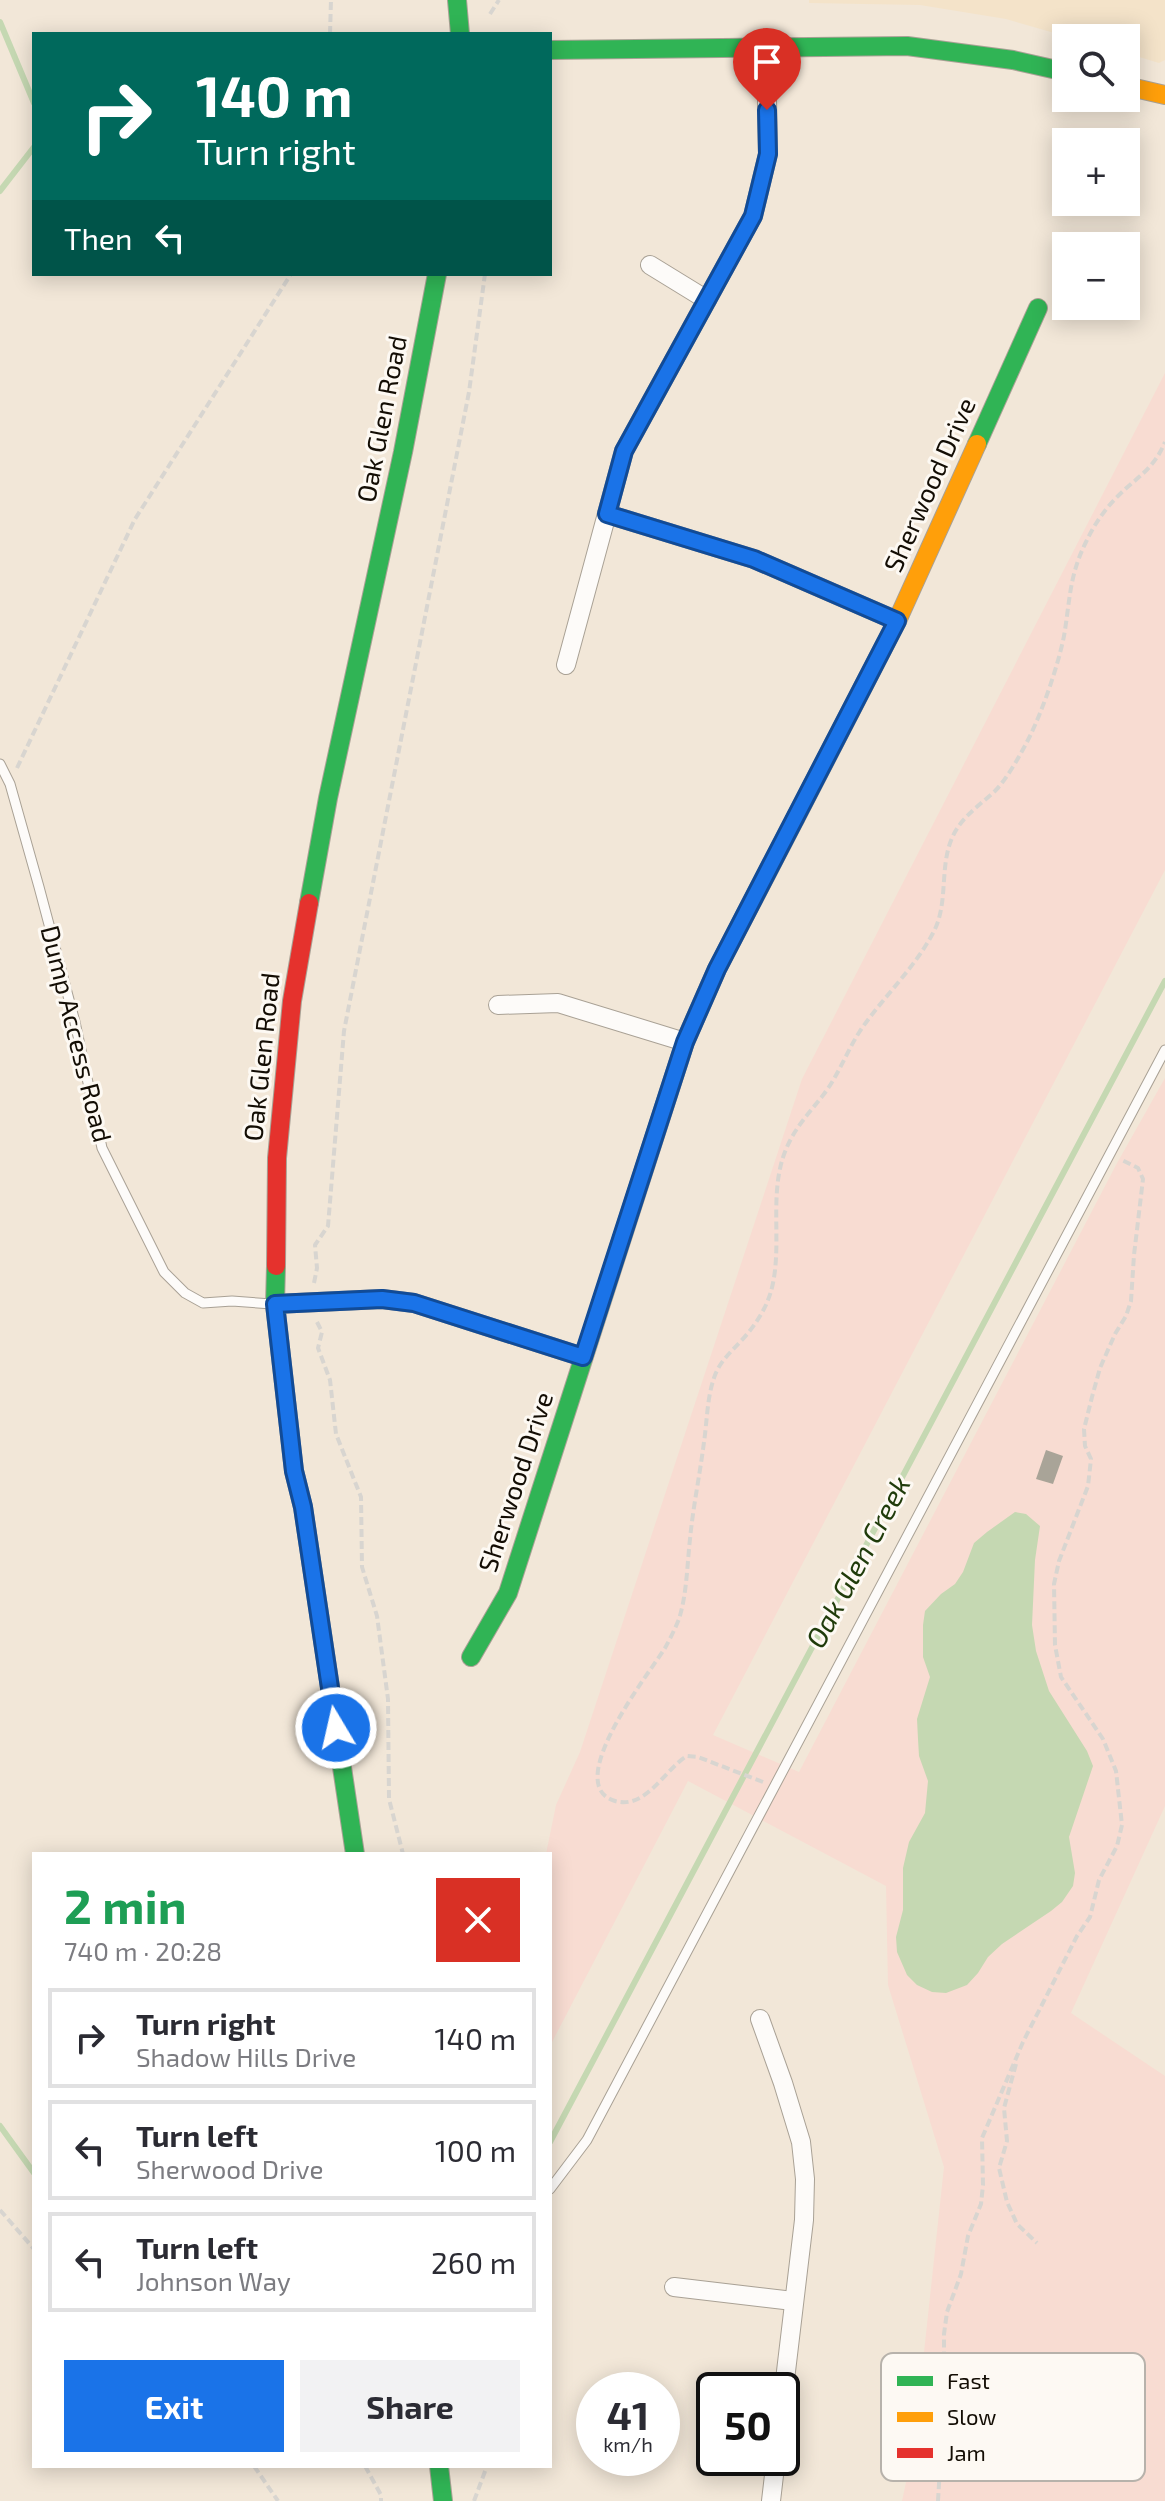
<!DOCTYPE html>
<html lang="en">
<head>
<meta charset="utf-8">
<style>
  body { margin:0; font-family:"Exo 2",sans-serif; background:#f2f2f3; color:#2b2b33; height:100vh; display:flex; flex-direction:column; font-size:30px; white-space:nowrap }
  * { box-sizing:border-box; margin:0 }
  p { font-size:26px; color:#7c7c81 }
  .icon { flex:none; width:44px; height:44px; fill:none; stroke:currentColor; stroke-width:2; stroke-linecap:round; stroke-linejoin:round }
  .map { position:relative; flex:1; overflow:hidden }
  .panel { position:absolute; left:32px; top:1852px; width:520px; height:616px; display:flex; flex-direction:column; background:#fff; border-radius:0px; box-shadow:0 4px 20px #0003 }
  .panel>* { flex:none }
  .top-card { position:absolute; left:32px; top:32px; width:520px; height:244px; border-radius:0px; box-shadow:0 4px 20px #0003; background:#00695c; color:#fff; overflow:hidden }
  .buttons { position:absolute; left:1052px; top:24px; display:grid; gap:16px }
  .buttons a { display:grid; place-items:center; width:88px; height:88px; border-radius:0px; background:#fff; box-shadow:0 4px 20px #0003; font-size:40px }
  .speed { position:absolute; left:576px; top:2372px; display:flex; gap:16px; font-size:40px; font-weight:700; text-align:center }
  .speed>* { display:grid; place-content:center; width:104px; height:104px; border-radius:50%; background:#fff; box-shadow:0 4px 20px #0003; line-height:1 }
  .speed small { font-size:20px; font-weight:400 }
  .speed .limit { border:4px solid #111; border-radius:12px; background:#fff; color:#111 }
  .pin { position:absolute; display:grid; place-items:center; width:68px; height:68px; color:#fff; margin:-82px -34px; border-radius:50% 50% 50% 0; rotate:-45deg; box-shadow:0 0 8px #0007 }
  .pin .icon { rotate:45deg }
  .me { position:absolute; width:88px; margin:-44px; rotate:351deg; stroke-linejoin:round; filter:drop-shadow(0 0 6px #0008) }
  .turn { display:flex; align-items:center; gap:28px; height:168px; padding:0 32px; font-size:36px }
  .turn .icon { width:104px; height:104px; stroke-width:2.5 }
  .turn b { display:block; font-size:56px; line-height:68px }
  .then { display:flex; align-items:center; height:76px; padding:0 32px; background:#0003; gap:16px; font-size:30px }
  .round { display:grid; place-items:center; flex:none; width:84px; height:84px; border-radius:0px; background:#f2f2f3 }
  .head { display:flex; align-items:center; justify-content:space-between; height:136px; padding:0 32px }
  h1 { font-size:48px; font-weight:700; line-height:60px; color:#1e9e55 }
  .primary-button { display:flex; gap:16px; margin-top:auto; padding:16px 32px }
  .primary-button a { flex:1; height:92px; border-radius:0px; background:#1a73e8; color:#fff; font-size:32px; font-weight:700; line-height:92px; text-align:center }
  .primary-button a+a { background:#f2f2f3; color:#2b2b33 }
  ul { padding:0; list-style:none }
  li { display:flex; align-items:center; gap:24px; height:100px; margin:0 16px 12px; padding:0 16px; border:4px solid #e1e1e2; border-radius:0px }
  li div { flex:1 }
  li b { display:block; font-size:30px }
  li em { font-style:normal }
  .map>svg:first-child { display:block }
  .built { fill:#f4e3c9 }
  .green { fill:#f8dcd2 }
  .water { fill:#c5d8b2 }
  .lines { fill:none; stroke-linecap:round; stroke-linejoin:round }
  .stream { stroke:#c5d8b2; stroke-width:6 }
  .building { fill:#a9a498 }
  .lane-casing { stroke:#a9a195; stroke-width:11 }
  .street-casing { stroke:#a9a195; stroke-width:20 }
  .fast-casing { stroke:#a9a195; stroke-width:20 }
  .slow-casing { stroke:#a9a195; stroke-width:20 }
  .jam-casing { stroke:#a9a195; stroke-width:20 }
  .path { stroke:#d8d5d0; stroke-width:4; stroke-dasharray:8 4; stroke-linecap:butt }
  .lane { stroke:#fdfbf9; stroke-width:9 }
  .street { stroke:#fdfbf9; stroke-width:18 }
  .fast { stroke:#30b455; stroke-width:18 }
  .slow { stroke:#ff9f0a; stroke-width:18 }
  .jam { stroke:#e5322d; stroke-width:18 }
  .route-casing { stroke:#114b97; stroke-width:20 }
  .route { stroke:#1a73e8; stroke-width:14 }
  .labels { text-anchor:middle; stroke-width:6; stroke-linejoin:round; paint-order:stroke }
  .street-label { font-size:26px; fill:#130d04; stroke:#fdf9f3 }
  .water-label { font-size:28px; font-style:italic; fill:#1f3b0a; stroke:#fdf9f3 }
  .key { fill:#fdf9f3; stroke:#b7b2ab; stroke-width:2 }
  .key-label { font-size:22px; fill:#130d04 }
</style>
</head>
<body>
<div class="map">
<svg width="1165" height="2501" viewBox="0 0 1165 2501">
  <rect width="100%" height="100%" fill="#f2e7d8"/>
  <polygon class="built" points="809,0 1165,0 1165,60 1159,63 1126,53 1126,38 1072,38 1006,19 920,5 809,3"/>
  <polygon class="green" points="1165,373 1165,870 713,1735 799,1772 1116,1165 1165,1078 1165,1806 1071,2013 1165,2076 1165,2501 902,2501 914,2445 944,2167 888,1985 886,1886 688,1781 550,2046 550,1854 546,1854 556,1805 580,1752 802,1079"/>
  <polygon class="water" points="1015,1512 1026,1514 1040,1526 1035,1560 1032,1625 1036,1651 1049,1691 1087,1751 1093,1766 1069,1837 1075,1873 1073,1886 1062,1902 1051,1911 1002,1944 988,1957 978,1973 967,1985 946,1993 932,1992 917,1985 907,1975 897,1952 896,1937 903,1910 903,1868 909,1842 925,1813 928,1781 919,1756 918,1739 917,1719 930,1677 923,1657 923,1625 925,1611 941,1594 955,1584 963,1572 974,1543 987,1532"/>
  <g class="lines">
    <g class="stream">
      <polyline points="0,22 34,103"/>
      <polyline points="0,191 34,147"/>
      <polyline points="0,2126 34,2173"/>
      <polyline points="550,2142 1165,981"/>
    </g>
  </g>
  <polygon class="building" points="1046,1450 1063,1456 1053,1484 1036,1479"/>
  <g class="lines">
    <g class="lane-casing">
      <g id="lane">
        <polyline points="0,764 10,784 39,887 75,1022 102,1148 164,1272 185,1293 203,1303 232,1301 272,1304"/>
        <polyline points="550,2189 587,2140 1165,1050"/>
      </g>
    </g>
    <g class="street-casing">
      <g id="street">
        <polyline points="650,265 707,300"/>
        <polyline points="607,514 754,559 897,621"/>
        <polyline points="566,665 624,451 753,216 768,154 766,46"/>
        <polyline points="498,1005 558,1003 685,1042"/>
        <polyline points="275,1304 382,1299 414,1303 583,1357"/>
        <polyline points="760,2019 783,2083 801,2142 805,2179 804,2220 782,2405"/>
        <polyline points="674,2287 793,2301"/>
        <polyline points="771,2501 776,2458"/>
      </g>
    </g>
    <g class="fast-casing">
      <g id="fast">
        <polyline points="457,0 460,34"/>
        <polyline points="550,50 907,46 1013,60 1066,72"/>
        <polyline points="977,444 1038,308"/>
        <polyline points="309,903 328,798 403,452 437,274"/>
        <polyline points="276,1266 275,1304 294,1471 303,1507 355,1854"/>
        <polyline points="471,1657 508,1593 685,1042 717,969 795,819"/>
        <polyline points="439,2466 443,2501"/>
      </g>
    </g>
    <g class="slow-casing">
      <g id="slow">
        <polyline points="1126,86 1165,95"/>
        <polyline points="795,819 897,621 977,444"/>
      </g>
    </g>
    <g class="jam-casing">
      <polyline id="jam" points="276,1266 277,1158 292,1001 309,903"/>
    </g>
    <g class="path">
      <polyline points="490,14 499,0"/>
      <polyline points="330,34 331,0"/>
      <polyline points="17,768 135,519 291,274"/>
      <polyline points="314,1283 317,1268 315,1245 328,1226 344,1031 469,392 485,274"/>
      <polyline points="317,1322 322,1332 318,1348 330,1380 336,1434 361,1497 362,1567 377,1616 388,1699 389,1799 403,1854"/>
      <path d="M763,1782l-65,-25 -11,-1c-22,13 -41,54 -72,45 -55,-16 36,-130 50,-153 5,-9 10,-19 14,-29 8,-26 8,-53 11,-80 3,-32 10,-65 14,-97 3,-20 3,-44 10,-64 6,-19 22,-30 34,-45 12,-15 21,-30 25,-50 9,-44 -5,-94 14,-136 9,-21 24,-36 37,-53 15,-20 23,-43 36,-63 23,-34 54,-62 73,-98 16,-29 6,-65 19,-95 9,-21 27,-32 43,-47 12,-12 27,-39 35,-55 13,-27 28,-70 34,-100 6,-35 5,-60 22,-94 8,-17 18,-32 32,-46 19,-19 36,-27 47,-54"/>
      <polyline points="1016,2064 1004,2108 1007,2141 999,2168 1007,2202 1017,2224 1037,2243"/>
      <polyline points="0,2210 34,2249"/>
      <polyline points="254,2466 278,2501"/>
      <polyline points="365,2466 381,2495 381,2501"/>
      <polyline points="474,2501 487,2466"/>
      <polyline points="938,2501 940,2467 950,2436 949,2418 950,2381 944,2360 944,2334 947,2312 961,2274 968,2236 981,2204 983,2185 982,2138 1023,2042 1077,1936 1090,1917 1099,1880 1117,1846 1122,1825 1116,1771 1103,1739 1061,1677 1055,1645 1054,1584 1059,1561 1088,1486 1091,1459 1085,1446 1084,1429 1092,1397 1100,1368 1115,1334 1126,1316 1131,1301 1134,1255 1143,1179 1138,1168 1120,1159"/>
    </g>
    <use href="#lane" class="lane"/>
    <use href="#street" class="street"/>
    <use href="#fast" class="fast"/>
    <use href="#slow" class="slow"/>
    <use href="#jam" class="jam"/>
  </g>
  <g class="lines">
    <g class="route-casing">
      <polyline id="route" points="336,1728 303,1507 294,1471 275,1304 382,1299 414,1303 583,1357 685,1042 717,969 897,621 754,559 607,514 624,451 753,216 768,154 767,110"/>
    </g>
    <use href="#route" class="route"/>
  </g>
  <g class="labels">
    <g class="street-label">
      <text transform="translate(382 419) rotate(-79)" y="9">Oak Glen Road</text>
      <text transform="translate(930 485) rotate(-66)" y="9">Sherwood Drive</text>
      <text transform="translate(76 1034) rotate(76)" y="9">Dump Access Road</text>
      <text transform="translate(262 1057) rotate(-84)" y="9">Oak Glen Road</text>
      <text transform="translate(516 1482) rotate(-72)" y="9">Sherwood Drive</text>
    </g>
    <g class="water-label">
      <text transform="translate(858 1562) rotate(-62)" y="10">Oak Glen Creek</text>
    </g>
  </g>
  <rect x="881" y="2353" width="264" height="128" rx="12" class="key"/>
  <rect x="897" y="2376" width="36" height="10" fill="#30b455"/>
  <rect x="897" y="2412" width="36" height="10" fill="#ff9f0a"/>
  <rect x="897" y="2448" width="36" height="10" fill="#e5322d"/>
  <g class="key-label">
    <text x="947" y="2389">Fast</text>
    <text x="947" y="2425">Slow</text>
    <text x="947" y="2461">Jam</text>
  </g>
</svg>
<div class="buttons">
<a><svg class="icon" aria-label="search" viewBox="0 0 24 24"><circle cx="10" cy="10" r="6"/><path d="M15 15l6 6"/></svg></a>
<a>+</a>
<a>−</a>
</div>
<div class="speed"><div>41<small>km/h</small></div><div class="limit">50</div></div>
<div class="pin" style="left:767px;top:110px;background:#d93025"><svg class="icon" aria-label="arrive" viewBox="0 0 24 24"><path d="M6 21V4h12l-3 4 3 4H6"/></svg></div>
<svg class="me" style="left:336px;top:1728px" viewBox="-20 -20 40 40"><circle r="17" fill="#1a73e8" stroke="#fff" stroke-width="3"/><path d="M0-11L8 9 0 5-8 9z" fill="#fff"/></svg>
<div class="top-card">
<div class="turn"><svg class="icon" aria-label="right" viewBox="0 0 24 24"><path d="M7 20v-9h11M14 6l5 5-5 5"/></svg><div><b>140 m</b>Turn right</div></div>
<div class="then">Then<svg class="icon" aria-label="left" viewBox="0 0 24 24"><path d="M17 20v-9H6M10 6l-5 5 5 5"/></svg></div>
</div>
<section class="panel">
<div class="head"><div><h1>2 min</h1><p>740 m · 20:28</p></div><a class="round" style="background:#d93025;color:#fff"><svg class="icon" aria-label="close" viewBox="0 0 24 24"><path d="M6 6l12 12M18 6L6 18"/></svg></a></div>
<ul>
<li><svg class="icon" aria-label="right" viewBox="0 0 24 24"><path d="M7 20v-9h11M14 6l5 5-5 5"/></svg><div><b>Turn right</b><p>Shadow Hills Drive</p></div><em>140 m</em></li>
<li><svg class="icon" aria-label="left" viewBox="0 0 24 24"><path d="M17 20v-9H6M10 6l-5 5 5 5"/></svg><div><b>Turn left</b><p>Sherwood Drive</p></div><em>100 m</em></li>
<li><svg class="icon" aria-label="left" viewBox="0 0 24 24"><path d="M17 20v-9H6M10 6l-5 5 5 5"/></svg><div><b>Turn left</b><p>Johnson Way</p></div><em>260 m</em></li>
</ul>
<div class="primary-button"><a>Exit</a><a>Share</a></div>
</section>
</div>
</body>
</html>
